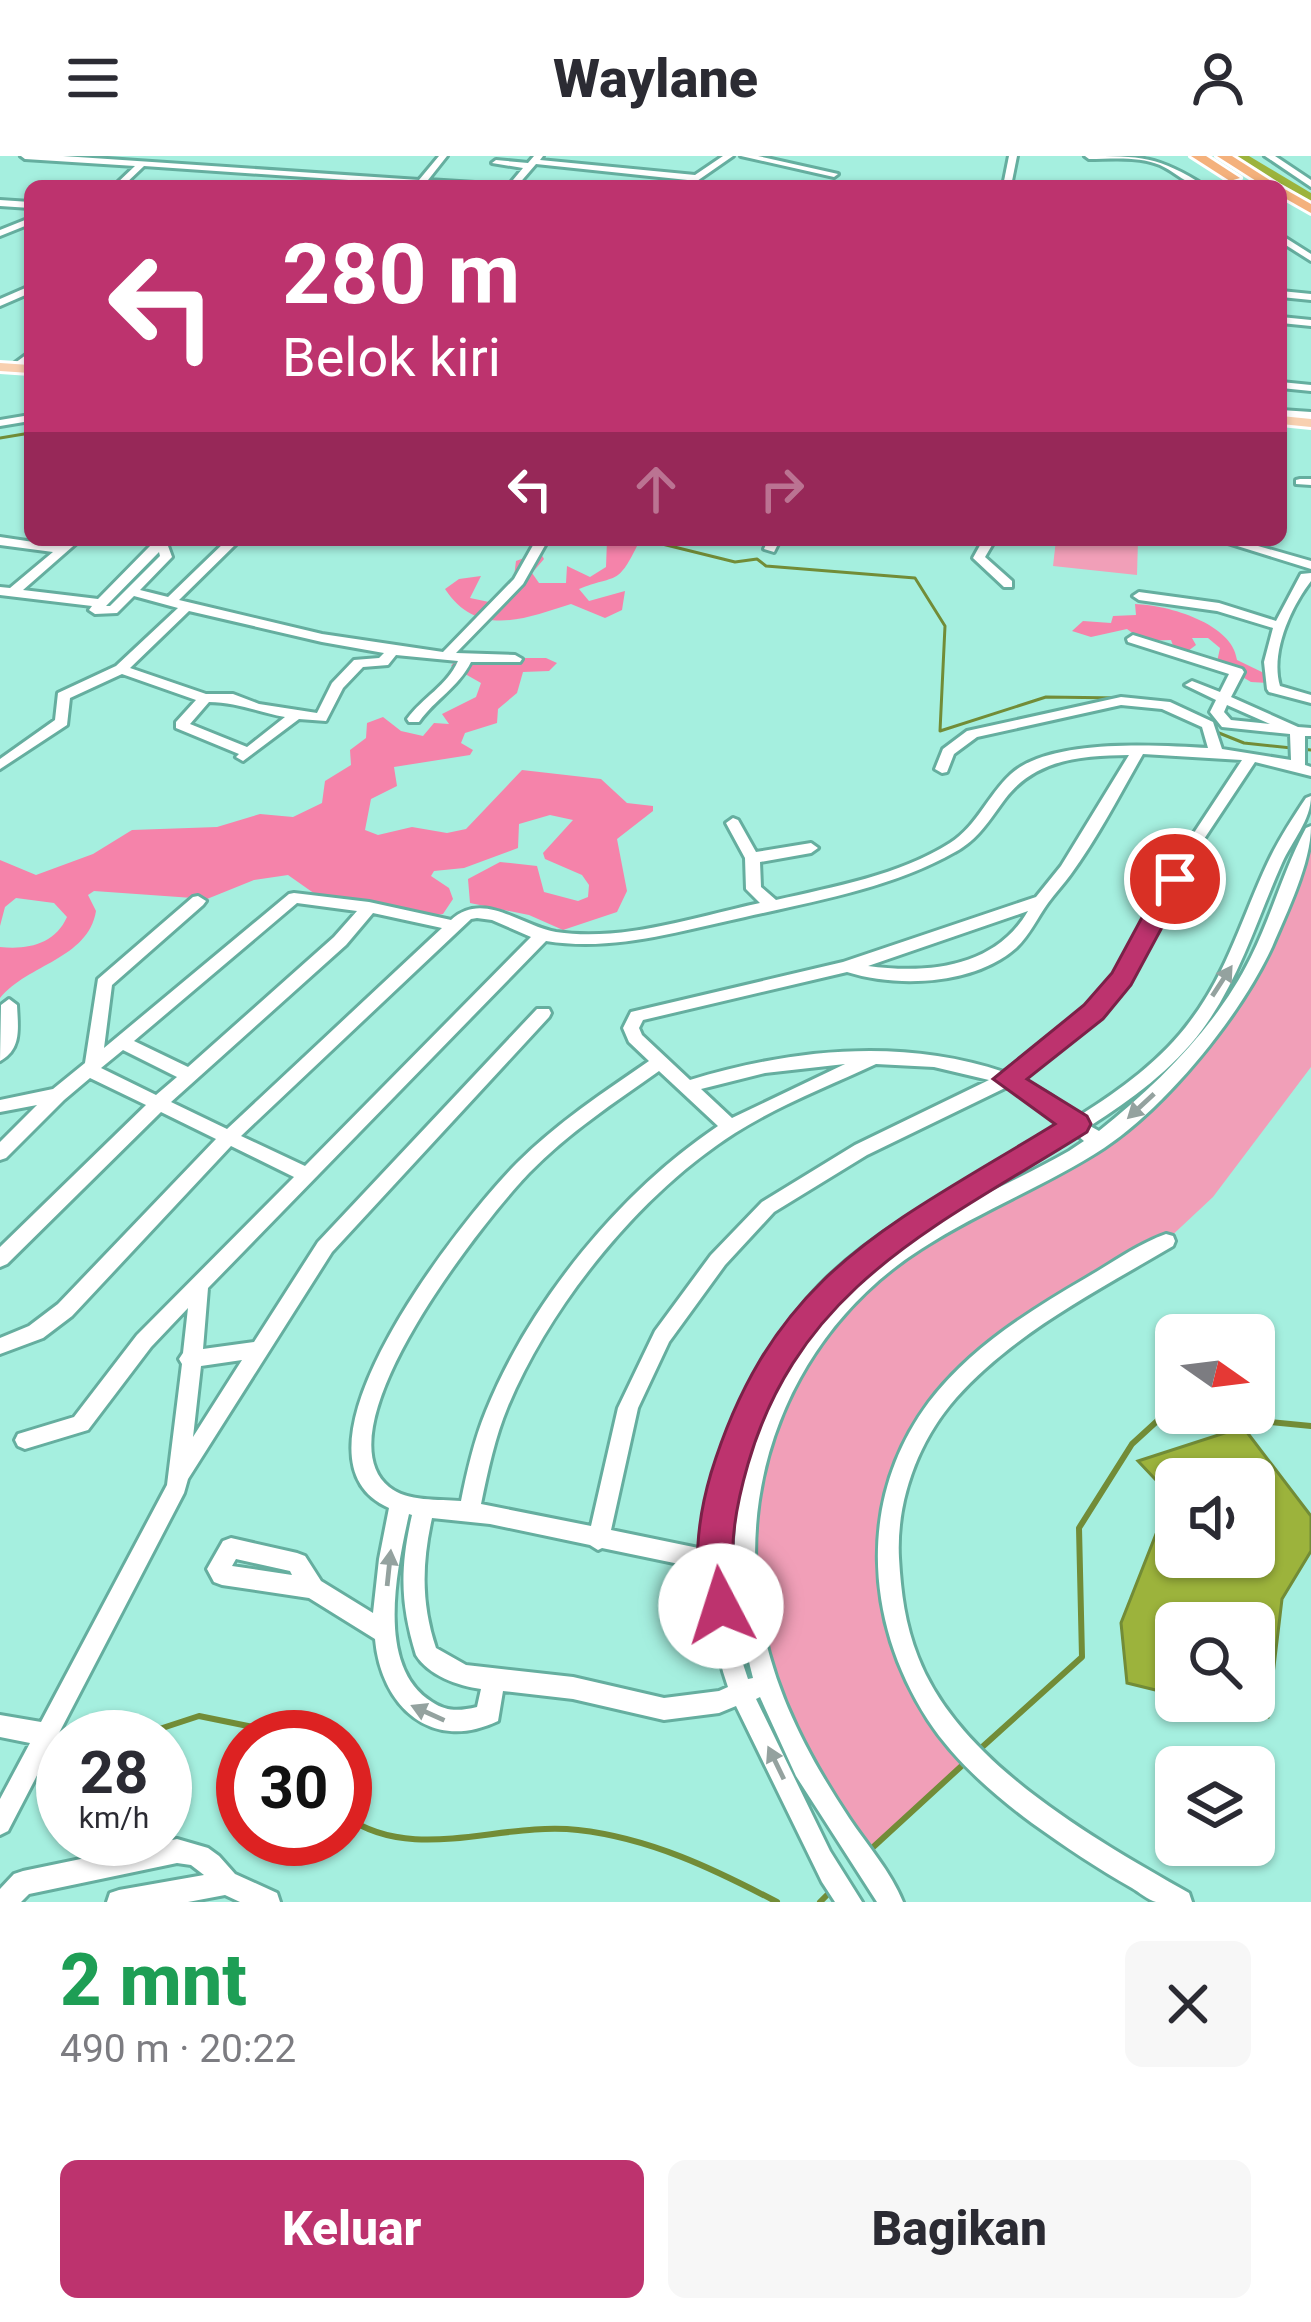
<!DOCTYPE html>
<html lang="id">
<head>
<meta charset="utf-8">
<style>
  body { margin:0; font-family:Roboto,sans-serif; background:#f7f7f7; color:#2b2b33; height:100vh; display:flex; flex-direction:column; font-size:45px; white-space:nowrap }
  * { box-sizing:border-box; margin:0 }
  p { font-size:39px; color:#7c7c81 }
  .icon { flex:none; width:66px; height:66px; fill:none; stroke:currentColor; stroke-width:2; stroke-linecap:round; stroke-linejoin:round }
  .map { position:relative; height:1746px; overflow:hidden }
  .sheet { display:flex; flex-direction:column; background:#fff; flex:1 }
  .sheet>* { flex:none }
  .banner { position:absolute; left:24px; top:24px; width:1263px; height:366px; border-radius:18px; box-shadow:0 3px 9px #0004; background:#bd336e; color:#fff; overflow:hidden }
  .needle { width:78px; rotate:104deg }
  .controls { position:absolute; left:1155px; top:1158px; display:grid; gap:24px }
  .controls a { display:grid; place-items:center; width:120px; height:120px; border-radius:18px; background:#fff; box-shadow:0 3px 9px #0004; font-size:60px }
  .speed { position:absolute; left:36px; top:1554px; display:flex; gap:24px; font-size:60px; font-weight:700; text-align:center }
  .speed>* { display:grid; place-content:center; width:156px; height:156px; border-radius:50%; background:#fff; box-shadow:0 3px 9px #0004; line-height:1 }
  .speed small { font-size:30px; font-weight:400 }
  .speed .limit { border:18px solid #d22; background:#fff; color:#111 }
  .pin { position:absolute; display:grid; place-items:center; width:102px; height:102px; color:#fff; margin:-51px; border:6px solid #fff; border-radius:50%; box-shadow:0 3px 12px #0007 }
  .me { position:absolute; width:132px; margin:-66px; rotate:355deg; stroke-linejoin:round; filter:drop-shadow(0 0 9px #0008) }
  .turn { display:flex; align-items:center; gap:42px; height:252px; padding:0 60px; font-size:54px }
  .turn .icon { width:156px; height:156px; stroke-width:2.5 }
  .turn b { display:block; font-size:84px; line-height:102px }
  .lanes { display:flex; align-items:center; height:114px; padding:0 60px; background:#0003; justify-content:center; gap:60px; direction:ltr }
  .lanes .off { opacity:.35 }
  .round { display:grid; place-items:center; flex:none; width:126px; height:126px; border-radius:18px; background:#f7f7f7 }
  .head { display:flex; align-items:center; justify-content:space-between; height:204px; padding:0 60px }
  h1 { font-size:72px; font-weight:800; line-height:90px; color:#1e9e55 }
  .action { display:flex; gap:24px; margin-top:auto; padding:24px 60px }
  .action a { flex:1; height:138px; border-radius:18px; background:#bd336e; color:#fff; font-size:48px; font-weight:800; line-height:138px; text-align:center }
  .action a+a { background:#f7f7f7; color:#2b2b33 }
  header { display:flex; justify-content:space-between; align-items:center; height:156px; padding:0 60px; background:#fff; font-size:54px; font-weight:800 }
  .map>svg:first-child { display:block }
  .green { fill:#f19fb8 }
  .forest { fill:#f583aa }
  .water { fill:#9cb33c; stroke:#728c37; stroke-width:3; fill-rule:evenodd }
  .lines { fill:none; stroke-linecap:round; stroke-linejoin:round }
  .stream-far1 { stroke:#728c37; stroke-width:3 }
  .stream { stroke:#728c37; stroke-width:6 }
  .river { fill:#9cb33c; fill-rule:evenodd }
  .minor-casing { stroke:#65ae9f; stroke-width:6 }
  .major-casing { stroke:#fff; stroke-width:6 }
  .highway-casing { stroke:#fff; stroke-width:6 }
  .minor { fill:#fff; fill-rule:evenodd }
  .major { fill:#f8d0b0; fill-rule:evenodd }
  .highway { fill:#f4b17c; fill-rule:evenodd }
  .oneway { fill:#94a29f }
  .route { fill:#bd336e; stroke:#7b2148; stroke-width:3 }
</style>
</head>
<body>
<header><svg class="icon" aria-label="menu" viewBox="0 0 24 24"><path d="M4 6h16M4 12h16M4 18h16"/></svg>Waylane<svg class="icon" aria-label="person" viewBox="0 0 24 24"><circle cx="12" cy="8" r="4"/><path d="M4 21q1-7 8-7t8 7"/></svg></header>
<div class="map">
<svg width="1311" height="1746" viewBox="0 0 1311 1746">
  <rect width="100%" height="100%" fill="#a5efdf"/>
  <g class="green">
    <polygon points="1056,384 1138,384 1137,419 1053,410"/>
    <polygon points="1311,675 1311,911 1213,1041 1166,1085 1038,1162 950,1235 910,1290 889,1370 899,1483 971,1602 863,1701 765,1528 743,1384 786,1226 886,1106 1047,1017 1157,935 1252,816"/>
  </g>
  <g class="forest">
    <path d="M607,384h25l5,6c-20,41 -21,28 -58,43l10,12 36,-10 -3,19 -17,8 -34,-14c-45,14 -93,35 -126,-15l14,-10 22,-3 -11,22 19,4 24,-17 3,-24 24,-9 4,7 -12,14 7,10h27l1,-17 23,11 16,-10z"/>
    <path d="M1135,448c34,1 98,20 102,56l27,13 4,10 -17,-1 -34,-20 3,-14 -12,-10h-16l4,7 -12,9 -9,-3 -4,-11 -28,1 -16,-12 -36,8 -19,-6 11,-10 28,2 2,-7 23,-1z"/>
    <path d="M457,502h89l11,5 -8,8 -26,1 -6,21 -19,16 -1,14 -32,10 -4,10 12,7 -3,5 -76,12 3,19 -26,13 -6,31 13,5 34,-8 35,6 19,-4 56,-59 79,9 26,24 26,3v5l-36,28 10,52 -10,21 -54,18 -34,-15 -59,-12 -2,-24 32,-17 37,4 7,26 34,9 10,-4 1,-12 -7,-10 -37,-16 -2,-6 30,-33 -23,-5 -31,9 -1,24 -54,20 -30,3 -3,5 18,12 4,11 -10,15 -17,3 -111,-23 -27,-19 -34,5 -47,19 -113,-8 -6,4 8,16c-8,48 -68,53 -96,87v-51c28,3 55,-3 67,-30l-13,-14 -38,-5 -11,9 -5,19v-66l36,15 57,-21 39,-24 85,-3 43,-13 33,3 29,-14 3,-22 26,-16 -1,-15 16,-12 1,-15 16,-6 18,14 22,5 11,-13 15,1 -7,-10 34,-17 5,-14 -30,-17z"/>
  </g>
  <path class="water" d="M1243,1271l68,89v35l-29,48 -14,118 -66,-16h52v-78h-78v72l-49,-12 -6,-60 50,-127 -33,-35zM1176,1323h78v78h-78z"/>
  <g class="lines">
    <g class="stream-far1">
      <polyline points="0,282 30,277"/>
      <polyline points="646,384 735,406 757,403 766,410 915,422 945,470 940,575 1046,541 1121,542"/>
      <polyline points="1214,575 1244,587 1311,594"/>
    </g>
    <g class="stream">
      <polyline points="1180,1257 1311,1270"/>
      <polyline points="135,1581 199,1560 258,1572 265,1581"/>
      <polyline points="980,1593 1082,1501 1079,1372 1132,1288 1167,1256 1176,1257"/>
      <polyline points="42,1611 63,1605"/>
      <path d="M345,1660c69,49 155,5 233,14 72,8 136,39 199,72"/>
      <polyline points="870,1694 967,1605"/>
      <polyline points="820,1746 833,1733"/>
    </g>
    <polygon class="river" points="1232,0 1249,0 1311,37 1311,47"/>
    <g class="minor-casing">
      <g id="minor">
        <polygon points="21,0 63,0 419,24 439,0 447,0 428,24 475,27 479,30 436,30 144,10 123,30 114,30 135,10 25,3"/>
        <polygon points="534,0 543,0 540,4 695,19 723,0 733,0 697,25 536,8 517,30 508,30 523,12 492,7 496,4 528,7"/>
        <polygon points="741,0 758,0 838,18 834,21"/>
        <polygon points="1009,0 1017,0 1011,30 1003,30"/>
        <path d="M1085,0c56,0 73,0 120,30 -18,0 -29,-14 -45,-21 -22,-9 -48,-6 -71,-6z"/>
        <polygon points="1265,0 1275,0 1311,24 1311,31"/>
        <polygon points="0,44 30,46 30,52 0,50"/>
        <polygon points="30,62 30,68 0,80 0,74"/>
        <polygon points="1281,79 1311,98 1311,105 1281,86"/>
        <polygon points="30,130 30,137 0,150 0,143"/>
        <polygon points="1281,135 1311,138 1311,144 1281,141"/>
        <polygon points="1281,161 1311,164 1311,170 1281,167"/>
        <polygon points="30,196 30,204 19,214 11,214 11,210"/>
        <polygon points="1281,226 1311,229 1311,235 1281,232"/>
        <polygon points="1281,254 1311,256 1311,262 1281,260"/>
        <polygon points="30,259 30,265 0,270 0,264"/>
        <polygon points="1300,323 1311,323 1311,329 1296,328 1296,324"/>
        <path d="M0,381l60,9 7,-6h13l-57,50 75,9 53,-54 17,1 4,11 -32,33 28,7 59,-57h13l-61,60 143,34 121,18 71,-73 22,-39h12l-25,44 -67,69 59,2 7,4 -2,3h-49c-13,26 -36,37 -52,60h-10l-2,-3c16,-22 40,-33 51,-58l-62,-6 -8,10 -25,2 -20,21 -17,33 -27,-2 -56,42 -7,-4 3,-3 -63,-26v-6l20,-22 -74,-26 -52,24 -3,27 -67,44v-10l55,-39 3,-27 58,-27 62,-58 -44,-12 -17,17 -22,1 -6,-4 3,-4 -92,-11v-8l10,1 43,-36 -53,-7zM159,396l1,4 -50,50h-4zM189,455l133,31 62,11 -5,5 -25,2 -22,23 -15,30 -58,-9 -26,-10h-27l-76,-26zM209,546c27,0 49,10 76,15l-38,30 -57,-23z"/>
        <polygon points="768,384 780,384 774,396 764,393"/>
        <polygon points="983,384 995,384 985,401 1012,425 1012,431 1004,431 973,402"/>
        <polygon points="1218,384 1237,384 1311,405 1311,413"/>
        <path d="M1311,417v8c-20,26 -41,71 -31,105l31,9v8l-42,-11 -2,-3 -3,-27 9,-34 -56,-17 -78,-11 -6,-4 6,-4 80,11 57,18 25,-47z"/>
        <path d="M1133,479l109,34 2,3 -13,25 67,30 13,1v8h-6v29l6,2v9l-56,-14 -53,80 -74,140 -29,34 -79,62 30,17 29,21c41,-26 83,-56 112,-96 36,-47 52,-105 77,-158 11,-23 24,-43 38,-64l5,-2c0,24 -19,45 -29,67 -25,56 -43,117 -80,167 -29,39 -71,70 -112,96l9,5c60,-48 118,-105 152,-174 21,-42 33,-88 55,-129l5,-2c0,37 -24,86 -39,121 -32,69 -105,159 -168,201 -58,38 -125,63 -183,101 -127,81 -189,232 -158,379 14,70 47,131 86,190 18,27 42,54 54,84h-26l-81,-126 -36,-79 -4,2 74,152 32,51h-27l-13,-20 -86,-176 -17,7 -55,7 -91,-21 -70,-8 -5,30c-67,32 -117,-15 -123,-82l-66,-41 -87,-13 -8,-3 -7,-13 16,-28 8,-3 66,15 8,3 16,25 52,32 6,-54 10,-51c-119,-52 78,-295 129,-346 39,-39 86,-70 131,-101l-20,-19 -6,-14 8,-16 212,-50 193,-65 25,-31 68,-111c-47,1 -93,3 -124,44 -15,20 -27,41 -50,53 -63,36 -140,49 -210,65 -66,14 -131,35 -199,24l-338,347 -5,61 51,-7 64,-100 219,-233h12l2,4 -2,4 -217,235 -144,227 -4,14 -176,338 -8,4v-36l30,-56 -30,-6v-22l41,7 126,-237 15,-121 -3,-5 4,-6 5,-45 -37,39 -63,83 -63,19 -7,-3 -3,-6 3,-6 56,-17 63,-82 157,-158 -63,-31 -159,170 -29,22 -43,16v-16l29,-12 29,-22 158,-165 -55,-27 -154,152 -7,3v-20l146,-142 -56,-27 -26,22 -58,58 -6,2v-18l37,-37 -37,7v-12l53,-11 32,-26 13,-84 95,-82 5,-1 8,5 -3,4 -91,80 -8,63 185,-154 5,-1 75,9 82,18c32,-30 70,6 105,12 68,10 139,-15 204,-29l-14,-14 -1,-31 -19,-35 7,-5 5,2 18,32 55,-9 7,5 -7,5 -51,9 1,25 15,13c57,-13 124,-25 174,-57 27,-17 38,-48 61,-69 39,-36 146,-29 197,-26l-6,-21 -40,-18 -41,-4 -144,32 -23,17 -7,18 -5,1 -7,-4 8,-20 24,-18 154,-34 49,5 43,20 9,27 69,11 -1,-26 -68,-7 -12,-15 6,-12 -31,-15 7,-4 28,11 9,-18 -101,-32 -1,-3zM1227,549l43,19 -39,-4 -7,-8zM1143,598l99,6 -54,82 -72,133 -29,33 -83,64c-102,-34 -212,-23 -314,8l-48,-45 -3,-7 4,-8 204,-48c51,16 127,13 169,-24 14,-13 21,-30 32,-45 7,-10 16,-19 23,-29 27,-37 49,-80 72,-120zM297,747l60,8 -23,26 -146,130 -54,-26zM1028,755c-33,57 -101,63 -160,55zM373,757l69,15 -215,201 -56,-27 175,-157zM477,762l15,2 39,17 -226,229 -64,-30 230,-217zM123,894l54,27 -21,18 -55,-27zM845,908l-113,54 -31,-29 64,-16zM876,908l58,3 55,13 -134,65 -93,57 -51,53 -56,76 -37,77 -27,118 -110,-22c7,-34 14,-67 27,-98 44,-104 133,-213 227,-273 44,-28 94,-47 141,-69zM659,915l59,55c-98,66 -188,176 -232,285 -12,29 -19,60 -25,90 -22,-2 -54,1 -72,-14 -72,-58 96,-268 140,-314 39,-40 86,-71 130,-102zM1007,931l30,17 28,21c-81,52 -176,90 -245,160 -34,35 -59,78 -79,123 -19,43 -33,94 -33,142l-97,-20 27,-122 31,-66 56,-77 49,-53 93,-57zM1077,979l7,6 -15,10c-63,36 -134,63 -191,107 -94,73 -148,193 -143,312 1,37 9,72 18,108l-5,1c-53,-149 5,-322 127,-419 62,-50 136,-82 202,-125zM242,1204l-49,77 8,-71zM409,1358l3,1c-12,53 -12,88 4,140 12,20 42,31 65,34l-4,18c-17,4 -30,5 -45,-5 -57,-35 -35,-133 -23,-188zM432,1362l58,6 100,21 8,5 4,-2 106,22c0,40 7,79 20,117l-9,4 -55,7 -91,-21 -107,-12 -30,-17c-15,-45 -14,-85 -4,-130zM236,1403l54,12 2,4 -60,-9z"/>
        <path d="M9,843l8,6c1,23 5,44 -17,56l1,-56z"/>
        <path d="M1166,1078l7,2 2,5 -2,5c-76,45 -158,86 -217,152 -38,43 -60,103 -57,160 2,35 6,66 19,99 41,106 176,182 271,236l3,9c-11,0 -26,0 -36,0 -8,-2 -17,-10 -24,-14 -35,-20 -68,-42 -100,-65 -38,-28 -78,-63 -104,-103 -63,-98 -71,-221 1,-318 40,-53 100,-91 157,-124 26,-15 52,-34 80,-44z"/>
        <polygon points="177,1683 208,1692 219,1700 235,1718 277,1737 280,1746 240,1746 225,1739 188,1746 107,1746 110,1737 119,1734 204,1719 191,1709 177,1707 29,1738 21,1746 0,1746 0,1733 14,1718 23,1715"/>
      </g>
    </g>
    <g class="major-casing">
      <g id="major">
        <polygon points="0,207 30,209 30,217 0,215"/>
        <polygon points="1281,260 1311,263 1311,271 1281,268"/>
      </g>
    </g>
    <g class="highway-casing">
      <g id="highway">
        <polygon points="1191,0 1206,0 1240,22 1230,25"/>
        <polygon points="1217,0 1232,0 1279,30 1264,30"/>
        <polygon points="1281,31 1311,48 1311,57 1281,40"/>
      </g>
    </g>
    <use href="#minor" class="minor"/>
    <use href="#major" class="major"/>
    <use href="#highway" class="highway"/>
  </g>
  <defs><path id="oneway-solid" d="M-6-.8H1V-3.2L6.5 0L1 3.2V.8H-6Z" transform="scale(3)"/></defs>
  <g class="oneway">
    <use href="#oneway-solid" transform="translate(1222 825) rotate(-57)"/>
    <use href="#oneway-solid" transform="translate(1141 950) rotate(137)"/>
    <use href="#oneway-solid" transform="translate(389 1412) rotate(-84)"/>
    <use href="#oneway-solid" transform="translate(428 1557) rotate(-156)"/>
    <use href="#oneway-solid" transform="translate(776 1607) rotate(-116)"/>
  </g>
  <path class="route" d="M1175,715l13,8 -57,106 -28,34 -76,60 60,37 4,8 -4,8c-146,92 -287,152 -339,332 -9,31 -17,68 -15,100 1,19 9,35 1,54l-13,5 -13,-5c-18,-43 -10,-101 3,-145 62,-201 178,-247 344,-349l-62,-45 91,-74 28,-32 54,-100z"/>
</svg>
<div class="controls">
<a><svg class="needle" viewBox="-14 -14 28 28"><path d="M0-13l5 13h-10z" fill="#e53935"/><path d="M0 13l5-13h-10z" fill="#7c7c81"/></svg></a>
<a><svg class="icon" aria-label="sound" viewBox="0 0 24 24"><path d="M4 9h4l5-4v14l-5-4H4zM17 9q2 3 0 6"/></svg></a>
<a><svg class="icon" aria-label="search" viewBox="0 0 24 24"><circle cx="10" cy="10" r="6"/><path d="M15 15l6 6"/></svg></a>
<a><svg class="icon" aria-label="layers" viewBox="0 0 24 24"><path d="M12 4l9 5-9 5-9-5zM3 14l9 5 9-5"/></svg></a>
</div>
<div class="speed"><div>28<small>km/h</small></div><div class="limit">30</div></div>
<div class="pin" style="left:1175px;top:723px;background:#d93025"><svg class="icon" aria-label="arrive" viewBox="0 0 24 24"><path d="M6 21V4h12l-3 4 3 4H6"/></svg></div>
<svg class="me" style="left:721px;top:1450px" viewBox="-20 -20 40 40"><circle r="19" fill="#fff"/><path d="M0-13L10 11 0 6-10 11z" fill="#bd336e"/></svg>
<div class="banner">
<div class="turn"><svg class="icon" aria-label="left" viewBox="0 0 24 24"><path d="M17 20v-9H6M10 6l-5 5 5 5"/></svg><div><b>280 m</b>Belok kiri</div></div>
<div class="lanes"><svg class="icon" aria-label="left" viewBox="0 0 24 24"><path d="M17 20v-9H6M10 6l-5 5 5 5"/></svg><svg class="icon off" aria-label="ahead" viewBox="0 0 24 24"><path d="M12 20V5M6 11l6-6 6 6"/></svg><svg class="icon off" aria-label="right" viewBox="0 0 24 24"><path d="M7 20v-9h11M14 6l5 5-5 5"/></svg></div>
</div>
</div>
<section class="sheet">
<div class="head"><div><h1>2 mnt</h1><p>490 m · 20:22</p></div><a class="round"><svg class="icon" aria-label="close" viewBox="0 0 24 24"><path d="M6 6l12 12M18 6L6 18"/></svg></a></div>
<div class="action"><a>Keluar</a><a>Bagikan</a></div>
</section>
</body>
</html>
